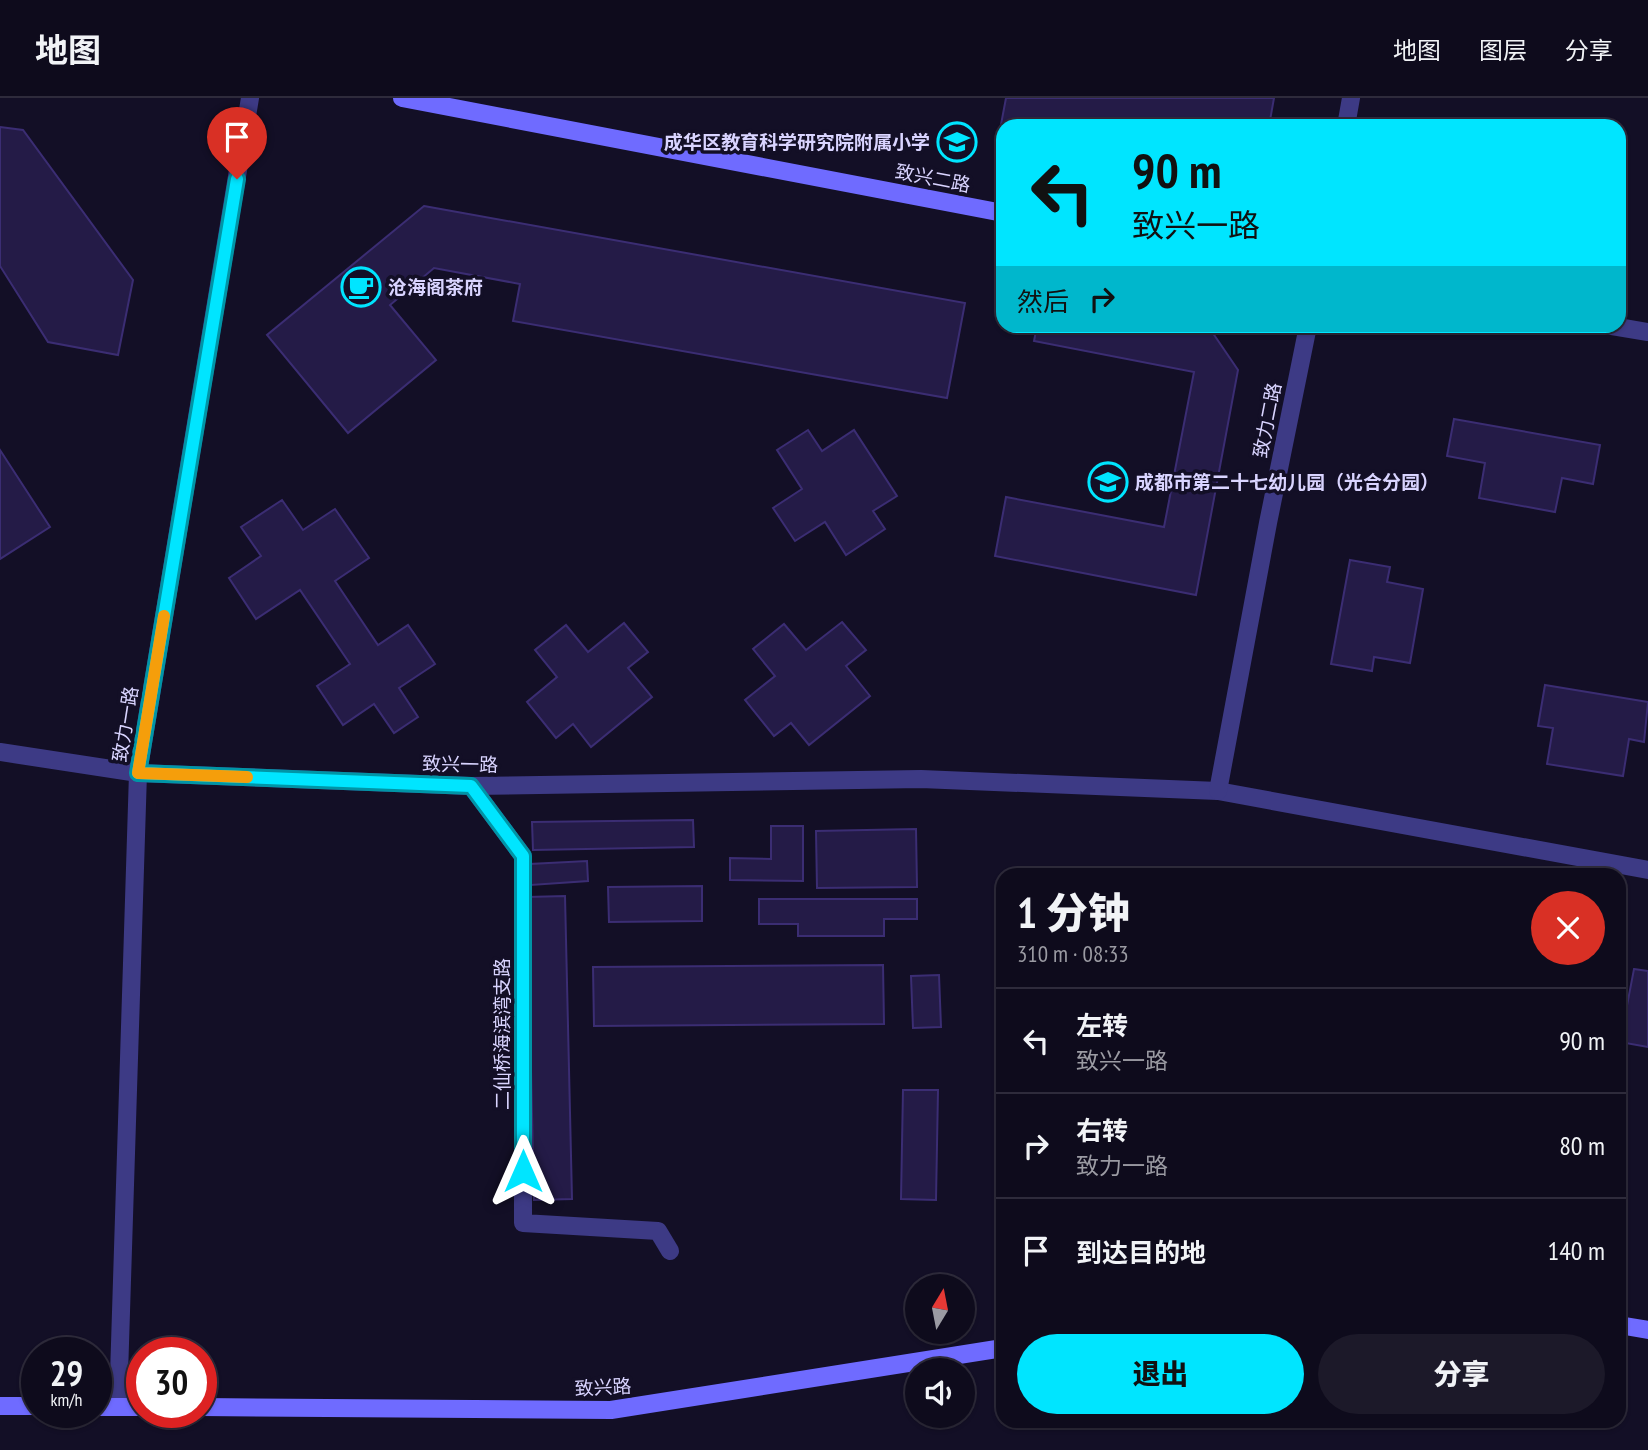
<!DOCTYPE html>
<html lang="zh">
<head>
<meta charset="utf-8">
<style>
  body { margin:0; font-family:"PT Sans Narrow","Noto Sans SC",sans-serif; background:#1c1929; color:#f1f3f6; height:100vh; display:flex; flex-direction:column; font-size:26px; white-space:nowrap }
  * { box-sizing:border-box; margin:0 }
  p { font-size:23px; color:#9b9ba3 }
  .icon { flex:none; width:38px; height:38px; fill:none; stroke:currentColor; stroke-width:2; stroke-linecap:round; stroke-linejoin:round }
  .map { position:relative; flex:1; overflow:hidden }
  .drawer { position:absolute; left:996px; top:770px; width:630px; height:560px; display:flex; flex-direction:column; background:#0e0b1c; border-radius:21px; box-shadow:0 2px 5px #0004,0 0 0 2px #2e2b3b }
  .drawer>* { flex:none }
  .banner { position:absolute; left:996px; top:21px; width:630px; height:214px; border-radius:21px; box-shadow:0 2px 5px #0004,0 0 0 2px #2e2b3b; background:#00e5ff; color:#111; overflow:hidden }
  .needle { width:46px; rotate:10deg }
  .controls { position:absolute; left:905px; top:1176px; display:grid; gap:14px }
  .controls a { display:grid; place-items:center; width:70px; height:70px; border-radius:50%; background:#0e0b1c; box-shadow:0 2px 5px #0004,0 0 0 2px #2e2b3b; font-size:35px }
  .speed { position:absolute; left:21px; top:1239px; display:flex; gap:14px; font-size:35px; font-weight:700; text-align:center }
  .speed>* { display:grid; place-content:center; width:91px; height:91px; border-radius:50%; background:#0e0b1c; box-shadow:0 2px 5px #0004,0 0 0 2px #2e2b3b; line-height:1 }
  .speed small { font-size:18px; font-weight:400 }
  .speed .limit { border:10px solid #d22; background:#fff; color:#111 }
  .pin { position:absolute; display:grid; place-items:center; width:60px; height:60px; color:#fff; margin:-72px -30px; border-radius:50% 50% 50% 0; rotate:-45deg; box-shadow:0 0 7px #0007 }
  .pin .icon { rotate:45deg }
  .me { position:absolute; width:77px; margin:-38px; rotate:0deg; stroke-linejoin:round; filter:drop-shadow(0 0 5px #0008) }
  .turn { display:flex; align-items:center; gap:24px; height:147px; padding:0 21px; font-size:32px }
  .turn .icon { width:91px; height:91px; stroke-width:2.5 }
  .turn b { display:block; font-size:49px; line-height:60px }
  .then { display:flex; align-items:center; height:66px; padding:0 21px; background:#0003; gap:14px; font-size:26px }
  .round { display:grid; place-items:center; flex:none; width:74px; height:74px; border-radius:37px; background:#1c1929 }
  .overview { display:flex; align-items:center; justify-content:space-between; height:119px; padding:0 21px }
  h1 { font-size:42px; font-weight:800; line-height:52px }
  .primary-button { display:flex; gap:14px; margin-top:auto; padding:14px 21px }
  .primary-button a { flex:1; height:80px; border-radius:42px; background:#00e5ff; color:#111; font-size:28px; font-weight:800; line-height:80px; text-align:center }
  .primary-button a+a { background:#1c1929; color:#f1f3f6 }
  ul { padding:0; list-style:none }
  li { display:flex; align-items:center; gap:21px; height:105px; padding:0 21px; border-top:2px solid #2e2b3b }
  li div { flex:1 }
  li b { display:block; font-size:26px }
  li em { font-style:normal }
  header { display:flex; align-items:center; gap:42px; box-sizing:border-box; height:98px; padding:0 35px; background:#0e0b1c; border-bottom:2px solid #2e2b3b }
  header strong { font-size:33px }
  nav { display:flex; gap:38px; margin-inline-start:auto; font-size:24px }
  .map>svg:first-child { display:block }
  .building { fill:#241b47; stroke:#3b2d73; stroke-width:2 }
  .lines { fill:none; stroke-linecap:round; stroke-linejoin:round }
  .street { stroke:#3d3a85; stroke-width:18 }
  .secondary { stroke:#6f6bff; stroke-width:18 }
  .route-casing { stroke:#0095a6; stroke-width:18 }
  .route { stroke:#00e5ff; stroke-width:12 }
  .slow { stroke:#f59e0b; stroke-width:12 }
  .labels { text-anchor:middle; stroke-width:7; stroke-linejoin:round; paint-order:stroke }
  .poi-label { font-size:19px; font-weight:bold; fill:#d9d4ff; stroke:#130f26; text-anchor:start }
  .street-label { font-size:19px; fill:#d9d4ff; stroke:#130f26 }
</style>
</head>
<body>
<header>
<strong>地图</strong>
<nav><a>地图</a><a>图层</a><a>分享</a></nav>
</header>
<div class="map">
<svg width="1648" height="1352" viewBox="0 0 1648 1352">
  <rect width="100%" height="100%" fill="#130f26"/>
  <g class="building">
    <polygon points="1006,0 1274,0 1269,28 1003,28 1003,38 999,37"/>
    <polygon points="0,29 23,32 133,182 118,257 48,244 0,168"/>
    <polygon points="424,108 965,205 947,300 513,223 520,186 434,170 390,207 436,262 348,335 267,237"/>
    <polygon points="1037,228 1208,228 1238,272 1196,497 995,458 1006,399 1164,429 1194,274 1034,243"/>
    <polygon points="1454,321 1600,347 1593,386 1562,380 1555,414 1479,400 1485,365 1447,358"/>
    <polygon points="808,332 822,353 854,332 897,398 873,413 885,431 846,457 825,424 795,443 773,410 802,391 777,352"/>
    <polygon points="0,352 50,429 0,461"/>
    <polygon points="282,402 303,432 335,411 369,460 335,483 378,547 408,527 435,566 399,590 418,619 394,635 374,606 343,627 317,588 350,566 300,492 256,521 229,480 261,458 241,429"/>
    <polygon points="1350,462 1390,469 1387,484 1423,491 1410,565 1374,559 1372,573 1331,566"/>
    <polygon points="842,524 866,552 846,568 870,598 809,647 791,625 774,638 745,602 775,578 753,551 784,526 806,552"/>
    <polygon points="624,525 648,554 628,570 652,599 591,649 573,626 556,640 527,604 557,579 535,552 566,527 588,554"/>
    <polygon points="1545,587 1648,604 1644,644 1629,641 1623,678 1547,666 1553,630 1538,628"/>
    <polygon points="693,722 694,749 533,752 532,724"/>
    <polygon points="771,728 803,728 803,783 730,782 730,760 771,761"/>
    <polygon points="916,731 917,789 817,790 816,733"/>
    <polygon points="587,763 588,783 531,787 530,766"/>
    <polygon points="702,788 702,823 609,824 608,789"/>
    <polygon points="565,798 572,1101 534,1102 527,799"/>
    <polygon points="759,801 917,801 917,821 884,821 884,838 798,838 798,826 759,826"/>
    <polygon points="883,867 884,926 594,928 593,869"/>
    <polygon points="1634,871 1648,873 1648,949 1620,944"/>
    <polygon points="939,877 941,929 913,930 911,878"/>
    <polygon points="903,992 938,992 936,1102 901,1101"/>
  </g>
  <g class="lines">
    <g class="street">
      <polyline points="1346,28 1351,0"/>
      <polyline points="1612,228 1648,234"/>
      <polyline points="0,654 138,675 471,688 921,681 1218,693 1648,772"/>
      <polyline points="471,688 523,758 523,1125 658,1133 670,1153"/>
      <polyline points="1218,693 1268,425 1308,228"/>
      <polyline points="118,1309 138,675 250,0"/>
    </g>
    <g class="secondary">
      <polyline points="402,0 1003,115"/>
      <polyline points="1619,1227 1648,1232"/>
      <polyline points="0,1308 37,1308"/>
      <polyline points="96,1309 142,1309"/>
      <polyline points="201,1309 611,1312 1003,1250"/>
    </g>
  </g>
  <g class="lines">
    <g class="route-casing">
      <polyline id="route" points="237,81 138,675 471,688 523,758 523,1073"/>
    </g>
    <use href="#route" class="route"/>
    <polyline class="slow" points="164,518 138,675 247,679"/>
  </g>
  <defs>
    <g id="school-ring" transform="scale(2.0125)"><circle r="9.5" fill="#130f26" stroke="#00e5ff" stroke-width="1.5"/><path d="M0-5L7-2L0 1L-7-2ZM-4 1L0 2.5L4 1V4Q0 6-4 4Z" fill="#00e5ff"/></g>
    <g id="cafe-ring" transform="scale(2.0125)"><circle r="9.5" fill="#130f26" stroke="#00e5ff" stroke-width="1.5"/><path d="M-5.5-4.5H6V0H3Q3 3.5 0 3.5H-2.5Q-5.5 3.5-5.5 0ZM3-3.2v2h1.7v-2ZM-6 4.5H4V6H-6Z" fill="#00e5ff"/></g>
  </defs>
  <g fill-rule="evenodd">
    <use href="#school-ring" x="957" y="44"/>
    <use href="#cafe-ring" x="361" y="189"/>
    <use href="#school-ring" x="1108" y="384"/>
  </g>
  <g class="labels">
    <g class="poi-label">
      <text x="930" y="51" text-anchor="end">成华区教育科学研究院附属小学</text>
      <text x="388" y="196">沧海阁茶府</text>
      <text x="1135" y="391">成都市第二十七幼儿园（光合分园）</text>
    </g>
    <g class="street-label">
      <text transform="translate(933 80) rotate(11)" y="7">致兴二路</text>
      <text transform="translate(1267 322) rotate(-79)" y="7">致力二路</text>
      <text transform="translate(125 626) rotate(-81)" y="7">致力一路</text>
      <text transform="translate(460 666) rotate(1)" y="7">致兴一路</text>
      <text transform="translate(502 936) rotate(-90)" y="7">二仙桥海滨湾支路</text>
      <text transform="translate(603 1289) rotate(-3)" y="7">致兴路</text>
    </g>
  </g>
</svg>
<div class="controls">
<a><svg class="needle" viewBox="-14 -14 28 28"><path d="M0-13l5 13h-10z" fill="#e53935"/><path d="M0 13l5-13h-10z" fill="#9b9ba3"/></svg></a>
<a><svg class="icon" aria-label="sound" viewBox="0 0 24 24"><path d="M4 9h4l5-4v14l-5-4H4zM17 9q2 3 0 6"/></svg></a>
</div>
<div class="speed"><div>29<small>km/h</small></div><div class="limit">30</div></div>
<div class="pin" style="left:237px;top:81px;background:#d93025"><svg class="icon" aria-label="arrive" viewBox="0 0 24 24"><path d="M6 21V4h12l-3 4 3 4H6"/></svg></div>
<svg class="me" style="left:523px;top:1073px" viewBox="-20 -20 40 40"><path d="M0-17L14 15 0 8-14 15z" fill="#00e5ff" stroke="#fff" stroke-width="4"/></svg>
<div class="banner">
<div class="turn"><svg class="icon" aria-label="left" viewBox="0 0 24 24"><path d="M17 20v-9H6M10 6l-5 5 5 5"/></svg><div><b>90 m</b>致兴一路</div></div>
<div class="then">然后<svg class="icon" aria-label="right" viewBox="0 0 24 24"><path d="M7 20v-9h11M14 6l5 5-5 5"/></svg></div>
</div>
<section class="drawer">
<div class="overview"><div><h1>1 分钟</h1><p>310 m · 08:33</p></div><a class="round" style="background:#d93025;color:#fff"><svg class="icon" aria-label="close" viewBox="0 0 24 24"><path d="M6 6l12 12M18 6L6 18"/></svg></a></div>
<ul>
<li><svg class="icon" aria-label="left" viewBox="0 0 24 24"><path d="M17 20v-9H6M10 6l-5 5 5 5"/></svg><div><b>左转</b><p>致兴一路</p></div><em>90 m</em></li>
<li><svg class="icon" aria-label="right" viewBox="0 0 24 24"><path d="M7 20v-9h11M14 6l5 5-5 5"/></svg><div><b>右转</b><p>致力一路</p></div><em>80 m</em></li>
<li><svg class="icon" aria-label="arrive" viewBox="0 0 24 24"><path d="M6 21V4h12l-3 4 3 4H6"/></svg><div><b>到达目的地</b></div><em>140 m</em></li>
</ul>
<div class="primary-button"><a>退出</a><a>分享</a></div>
</section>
</div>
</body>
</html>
